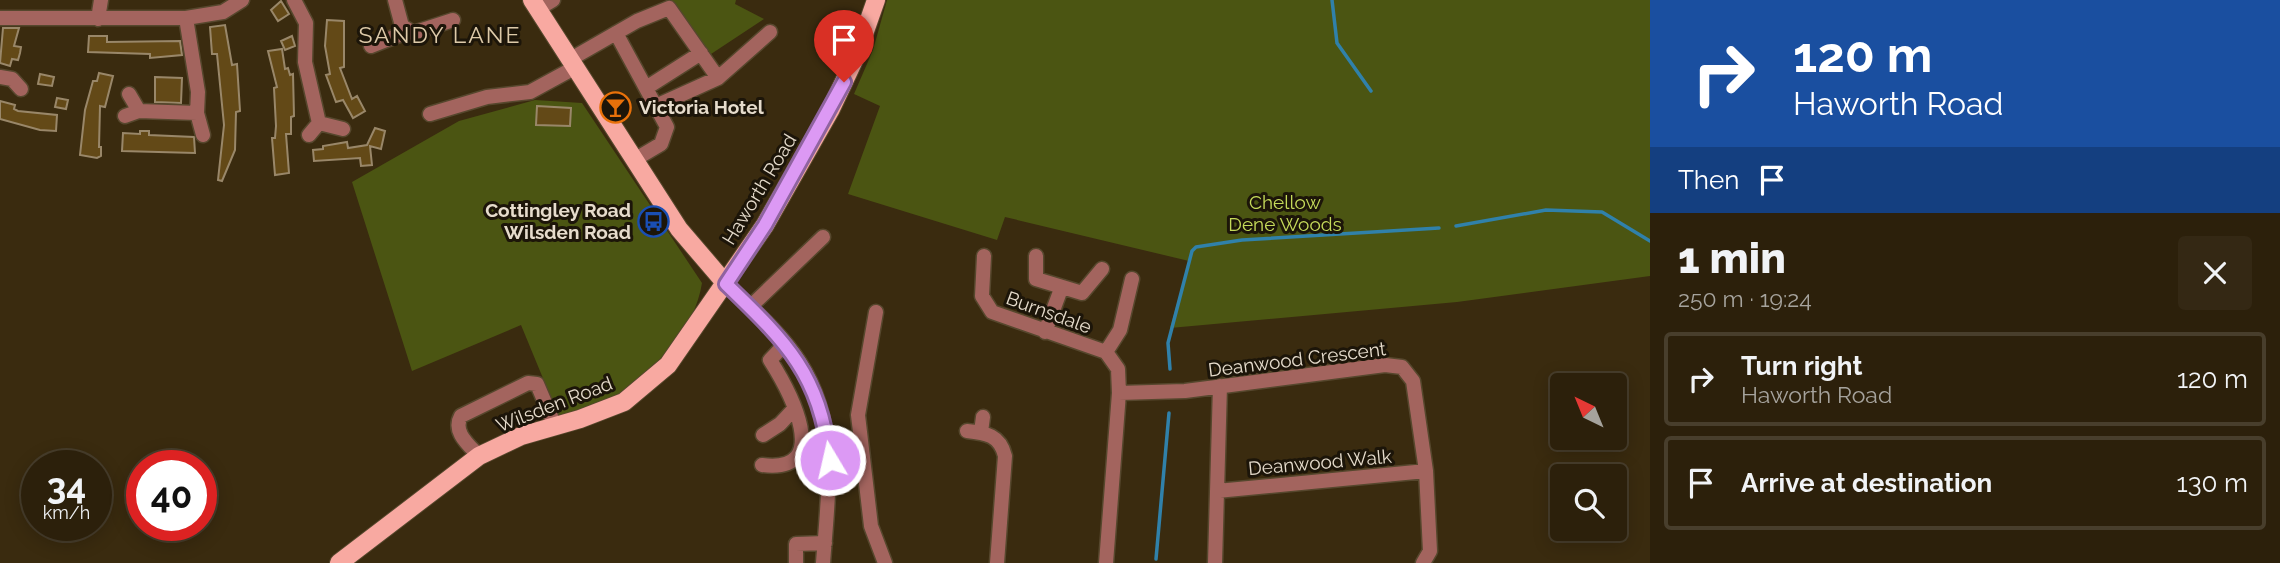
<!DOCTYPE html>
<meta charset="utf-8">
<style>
body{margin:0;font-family:Raleway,sans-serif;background:#342814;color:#f1f3f6;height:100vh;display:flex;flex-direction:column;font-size:26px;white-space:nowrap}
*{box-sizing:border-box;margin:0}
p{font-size:23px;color:#a6a39d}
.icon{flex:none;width:38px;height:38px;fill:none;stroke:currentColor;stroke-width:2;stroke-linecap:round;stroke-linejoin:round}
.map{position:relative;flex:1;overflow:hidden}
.panel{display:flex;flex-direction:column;background:#2c200b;width:630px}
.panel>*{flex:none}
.hud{background:#1a4fa0;color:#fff;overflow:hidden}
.needle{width:46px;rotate:317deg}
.tools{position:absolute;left:1550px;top:373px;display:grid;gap:14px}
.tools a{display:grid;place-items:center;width:77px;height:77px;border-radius:7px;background:#2c200b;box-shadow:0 4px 18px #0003,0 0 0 2px #483e2c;font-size:35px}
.speed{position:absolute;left:21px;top:450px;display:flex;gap:14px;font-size:35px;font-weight:700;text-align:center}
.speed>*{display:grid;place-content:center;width:91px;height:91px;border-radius:50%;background:#2c200b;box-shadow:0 4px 18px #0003,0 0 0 2px #483e2c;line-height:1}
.speed small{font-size:18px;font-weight:400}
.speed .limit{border:10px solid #d22;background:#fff;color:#111}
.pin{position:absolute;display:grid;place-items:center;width:60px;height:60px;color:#fff;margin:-72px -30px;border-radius:50% 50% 50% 0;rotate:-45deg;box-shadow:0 0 7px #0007}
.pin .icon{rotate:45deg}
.me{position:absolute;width:77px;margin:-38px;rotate:351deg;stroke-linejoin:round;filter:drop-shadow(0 0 5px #0008)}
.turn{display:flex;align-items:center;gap:24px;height:147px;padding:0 28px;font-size:32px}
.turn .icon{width:91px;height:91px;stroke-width:2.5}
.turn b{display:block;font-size:49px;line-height:60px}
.then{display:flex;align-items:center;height:66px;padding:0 28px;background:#0003;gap:14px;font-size:26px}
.round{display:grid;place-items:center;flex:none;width:74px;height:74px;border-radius:7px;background:#342814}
.headline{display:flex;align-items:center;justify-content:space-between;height:119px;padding:0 28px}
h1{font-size:42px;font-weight:800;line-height:52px}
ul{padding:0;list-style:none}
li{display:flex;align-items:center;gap:21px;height:94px;margin:0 14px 10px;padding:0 14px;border:4px solid #483e2c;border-radius:7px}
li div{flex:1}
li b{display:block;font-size:26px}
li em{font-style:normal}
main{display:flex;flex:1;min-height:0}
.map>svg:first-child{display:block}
</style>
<main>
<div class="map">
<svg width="1650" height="563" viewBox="0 0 1650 563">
<rect width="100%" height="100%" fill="#3a2b0f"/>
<path fill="#4b5512" d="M 667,0 L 736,0 L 735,4 L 764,19 L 708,56 Z
M 887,0 L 1650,0 L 1650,276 L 1457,302 L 1170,328 L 1189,261 L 1005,217 L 997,240 L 848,194 L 880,106 L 854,94 L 873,50 Z
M 535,100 L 582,103 L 702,283 C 695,329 655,373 615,397 C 600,407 576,411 559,417 L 521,325 L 412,371 L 352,182 L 459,121 Z"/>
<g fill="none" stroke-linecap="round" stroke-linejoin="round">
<path stroke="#3081aa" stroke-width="3.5" d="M 1332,0 L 1337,43 L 1371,91
M 1456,226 L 1546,210 L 1602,212 L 1650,241
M 1170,369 L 1168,343 L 1192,251 L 1196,247 L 1242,240 L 1439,228
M 1156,559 L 1169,413"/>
</g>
<path fill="#634917" stroke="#998769" stroke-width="2" d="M 281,1 L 289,14 L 278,21 L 271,10 Z
M 327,20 L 344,21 L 344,67 L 340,68 L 352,99 L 357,96 L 365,111 L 353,118 L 343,100 L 336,102 L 326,75 L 330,74 L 325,46 Z
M 225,25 L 232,65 L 237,64 L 240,111 L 236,112 L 235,150 L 222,181 L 218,180 L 224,125 L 217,54 L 212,54 L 210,27 Z
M 3,28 L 19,28 L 14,46 L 21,47 L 20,53 L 18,60 L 12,59 L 10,66 L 0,63 Z
M 89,36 L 107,36 L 107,42 L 180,41 L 182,55 L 150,58 L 150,54 L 88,52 Z
M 292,36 L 295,46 L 285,50 L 281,41 Z
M 282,49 L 285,69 L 288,68 L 290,75 L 293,74 L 294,116 L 291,117 L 291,134 L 286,134 L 289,173 L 275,175 L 272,138 L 275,138 L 276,126 L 274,88 L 277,87 L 268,51 Z
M 99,73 L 113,76 L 105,107 L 100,106 L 99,147 L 101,147 L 101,156 L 97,158 L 80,155 L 85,110 L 93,81 L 97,81 Z
M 40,74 L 54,77 L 52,86 L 38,84 Z
M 155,77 L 182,78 L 181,103 L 155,102 Z
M 57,98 L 68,100 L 66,109 L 55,107 Z
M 0,101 L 15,105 L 14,109 L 18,111 L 57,115 L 56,131 L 40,130 L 0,119 Z
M 537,106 L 571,108 L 570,126 L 536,125 Z
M 375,128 L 385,131 L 381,149 L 370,146 L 372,165 L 361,166 L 360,158 L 314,161 L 313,150 L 323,149 L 323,146 L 347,142 L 348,148 L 367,145 Z
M 140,131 L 149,131 L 149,135 L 194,137 L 195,153 L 122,151 L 123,133 L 140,134 Z"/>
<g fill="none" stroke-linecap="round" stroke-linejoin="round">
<defs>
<path id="minor" d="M 294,0 L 306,23 L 305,62 L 319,123 L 343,129
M 538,9 L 553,0
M 0,18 L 186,18 L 223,12 L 242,0
M 98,19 L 101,0
M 402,26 L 413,33 L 453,20
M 616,33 L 667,127 L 661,144 L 634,160
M 371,46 L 399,35 L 402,26 L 395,0
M 569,60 L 637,21 L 669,8 L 718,78
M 0,77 L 12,79 L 21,89
M 646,88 L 701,53
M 129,94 L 139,111
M 656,106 L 718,78 L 770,32
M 197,113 L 203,135
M 430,114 L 487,97 L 530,92 L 574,68
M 125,116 L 139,111 L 197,113 L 198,92 L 186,18
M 309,135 L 319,123
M 984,256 L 982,296 L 992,312 L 1106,352 L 1118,369 L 1119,393 L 1106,563
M 1036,256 L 1036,279 L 1082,293 L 1102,269
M 726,284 C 752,309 781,333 800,363 C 839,424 828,495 823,563
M 750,307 L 823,237
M 876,312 L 858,415 L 871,526 L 885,563
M 1045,332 L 1061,289
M 1106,352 L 1120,330 L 1132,279
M 1119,393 L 1185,391 L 1385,365 L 1402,367 L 1413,381 L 1426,471 L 1430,551 L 1423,563
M 967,431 C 986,433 1000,435 1005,456 L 997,563
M 981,432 L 983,417
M 763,435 L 780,424 L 794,409
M 479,456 C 469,445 452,432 461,416 L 528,383 L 537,384 L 555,426
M 762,465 C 835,474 789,390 770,360 L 785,344
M 1217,491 L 1426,471
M 796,563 L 796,544 L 825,543
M 1215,563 L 1220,386"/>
<path id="major" d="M 532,0 L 679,229 L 726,284
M 339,563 L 479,456 L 521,436 L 580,419 L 624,402 L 668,365 L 765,225 L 831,109 L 857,54 L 876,0"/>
</defs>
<use href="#minor" stroke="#56472d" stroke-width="17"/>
<use href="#major" stroke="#56472d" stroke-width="20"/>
<use href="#minor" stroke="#a3645e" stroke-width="14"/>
<use href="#major" stroke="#f8a9a1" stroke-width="18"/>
</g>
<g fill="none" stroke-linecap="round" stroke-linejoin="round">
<defs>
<path id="route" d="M 830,460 C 819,373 787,343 726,284 L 765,225 L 844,82"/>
</defs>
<use href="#route" stroke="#8f639f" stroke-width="18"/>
<use href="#route" stroke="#dc99f4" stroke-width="12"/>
</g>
<defs>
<symbol id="bar-ring" viewBox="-11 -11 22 22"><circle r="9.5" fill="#1c1509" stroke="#e8710a" stroke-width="1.5"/><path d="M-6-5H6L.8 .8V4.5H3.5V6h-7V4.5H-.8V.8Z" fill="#e8710a"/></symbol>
<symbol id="bus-ring" viewBox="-11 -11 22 22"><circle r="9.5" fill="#1c1509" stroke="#1a4fb4" stroke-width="1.5"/><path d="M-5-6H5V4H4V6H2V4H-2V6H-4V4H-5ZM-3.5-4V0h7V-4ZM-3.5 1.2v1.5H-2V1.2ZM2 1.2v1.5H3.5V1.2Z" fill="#1a4fb4"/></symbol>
</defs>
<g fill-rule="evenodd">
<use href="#bar-ring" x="598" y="90" width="35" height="35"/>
<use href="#bus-ring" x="636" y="204" width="35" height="35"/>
</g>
<g text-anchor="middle" stroke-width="6" stroke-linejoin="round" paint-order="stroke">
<g font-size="19" font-weight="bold" fill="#e6dccc" stroke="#1c1509" text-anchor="start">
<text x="639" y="114">Victoria Hotel</text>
<text x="631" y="217" text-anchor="end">Cottingley Road<tspan x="631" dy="22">Wilsden Road</tspan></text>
</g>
<g font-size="19" fill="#e6dccc" stroke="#1c1509">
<text transform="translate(759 189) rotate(-59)" y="7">Haworth Road</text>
<text transform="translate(1049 312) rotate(20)" y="7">Burnsdale</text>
<text transform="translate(1297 359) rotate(-7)" y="7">Deanwood Crescent</text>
<text transform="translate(554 404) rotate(-21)" y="7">Wilsden Road</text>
<text transform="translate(1320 462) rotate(-5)" y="7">Deanwood Walk</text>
</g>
<g font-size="19" fill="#c5da5a" stroke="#1c1509">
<text x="1285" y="209">Chellow<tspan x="1285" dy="22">Dene Woods</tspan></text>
</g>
<g font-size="23" letter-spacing="2" fill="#ddcaa9" stroke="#1c1509">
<text x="440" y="43">SANDY LANE</text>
</g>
</g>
</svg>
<div class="tools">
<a><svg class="needle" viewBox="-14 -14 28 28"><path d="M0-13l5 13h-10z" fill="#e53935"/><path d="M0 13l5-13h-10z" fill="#a6a39d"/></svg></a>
<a><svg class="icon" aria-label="search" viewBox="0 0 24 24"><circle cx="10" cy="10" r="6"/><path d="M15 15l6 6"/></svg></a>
</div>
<div class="speed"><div>34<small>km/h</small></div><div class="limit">40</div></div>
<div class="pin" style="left:844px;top:82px;background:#d93025"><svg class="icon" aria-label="arrive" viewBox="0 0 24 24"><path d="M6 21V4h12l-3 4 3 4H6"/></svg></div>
<svg class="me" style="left:830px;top:460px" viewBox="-20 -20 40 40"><circle r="17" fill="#dc99f4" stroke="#fff" stroke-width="3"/><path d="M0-11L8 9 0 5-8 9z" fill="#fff"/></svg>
</div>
<section class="panel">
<div class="hud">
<div class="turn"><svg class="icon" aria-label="right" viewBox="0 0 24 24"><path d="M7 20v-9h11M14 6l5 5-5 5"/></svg><div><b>120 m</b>Haworth Road</div></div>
<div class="then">Then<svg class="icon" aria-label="arrive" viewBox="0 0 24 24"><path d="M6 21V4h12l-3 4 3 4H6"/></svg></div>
</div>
<div class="headline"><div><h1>1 min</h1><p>250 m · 19:24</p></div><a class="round"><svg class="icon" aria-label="close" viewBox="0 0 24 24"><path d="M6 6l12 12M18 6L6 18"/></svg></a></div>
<ul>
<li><svg class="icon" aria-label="right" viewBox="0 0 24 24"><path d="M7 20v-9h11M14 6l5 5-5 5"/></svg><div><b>Turn right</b><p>Haworth Road</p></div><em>120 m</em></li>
<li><svg class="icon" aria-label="arrive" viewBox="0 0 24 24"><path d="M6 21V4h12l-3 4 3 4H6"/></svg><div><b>Arrive at destination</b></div><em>130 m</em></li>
</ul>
</section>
</main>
